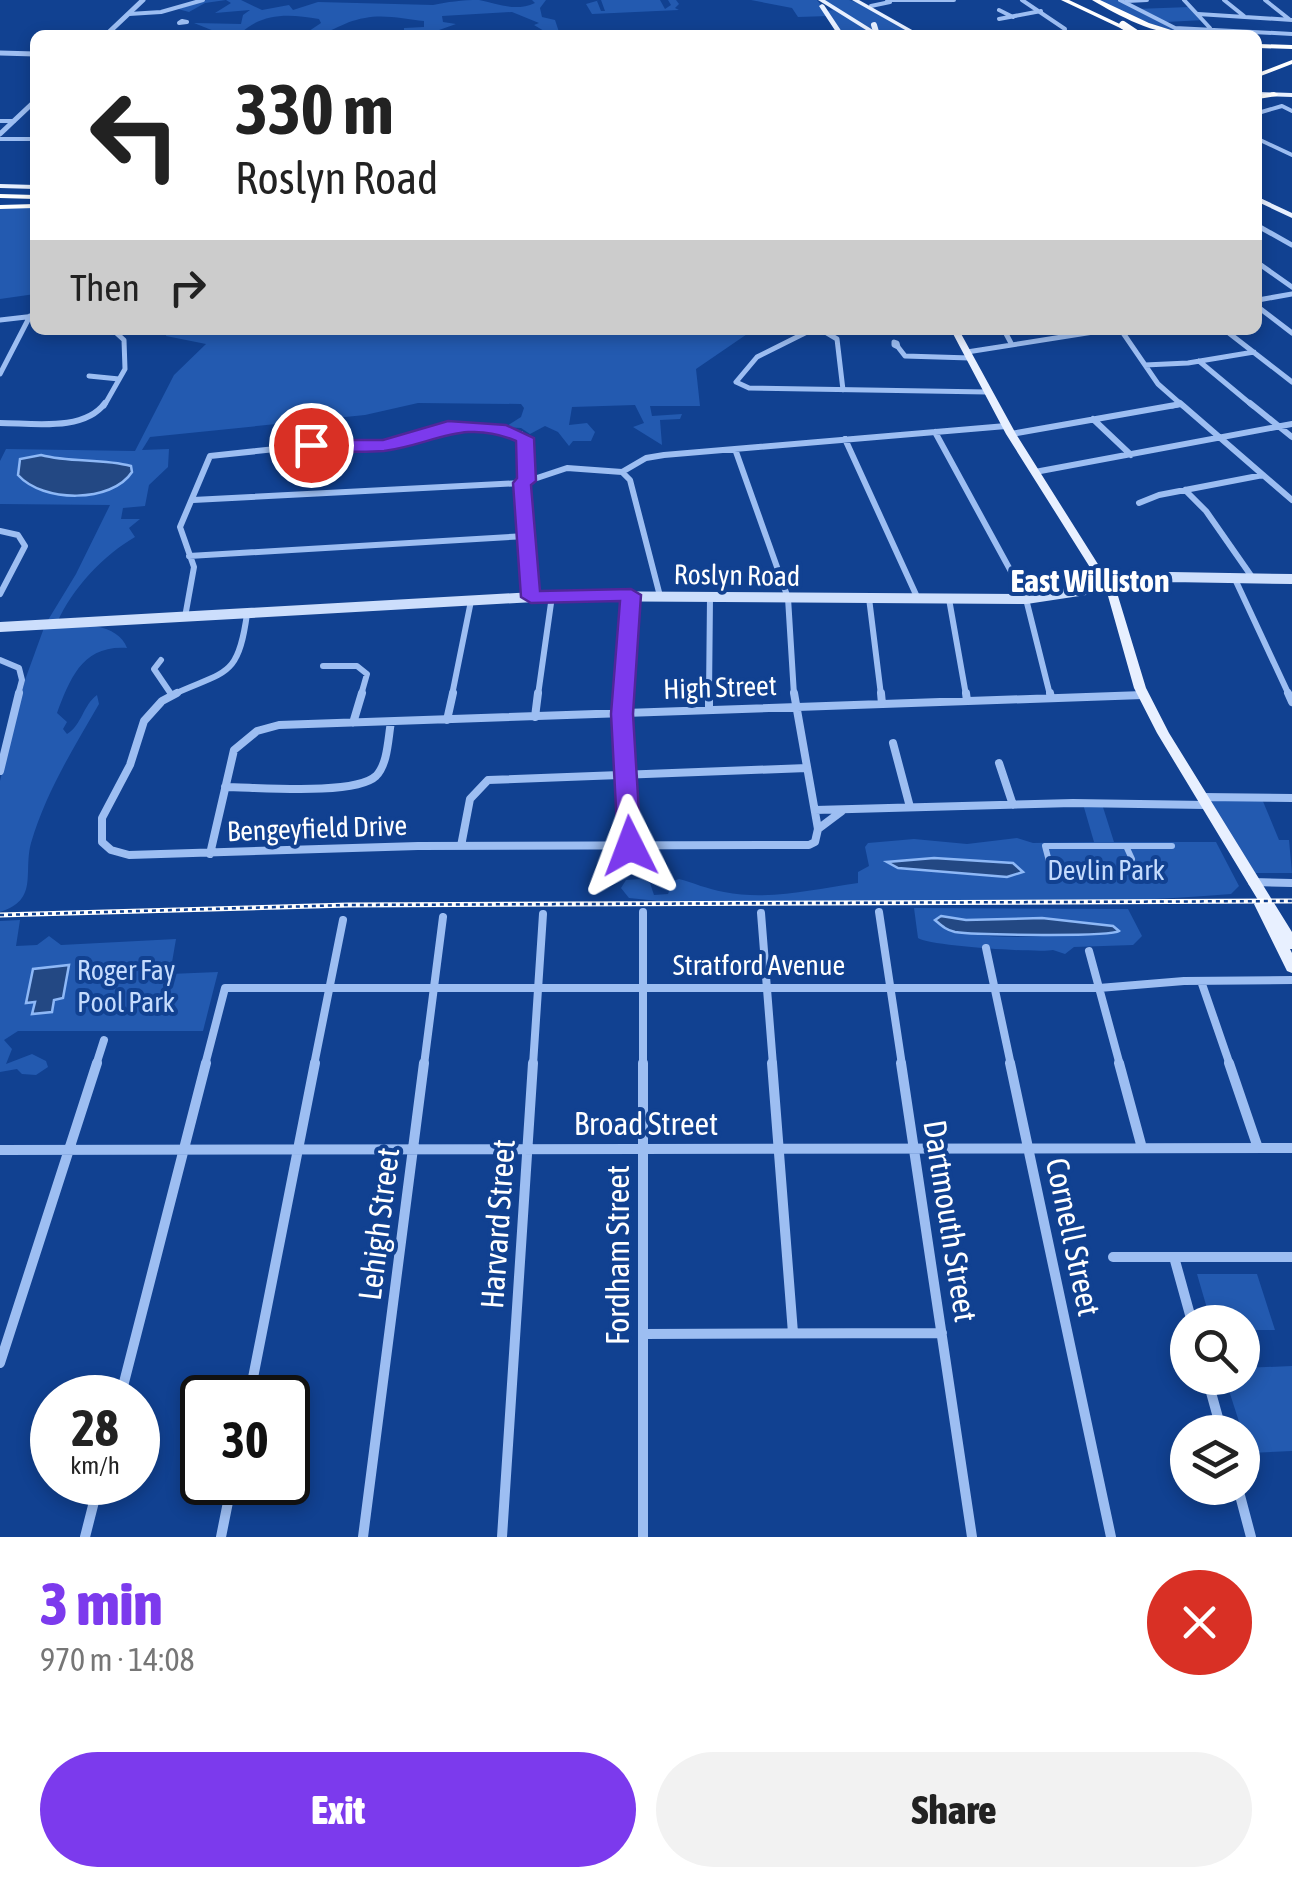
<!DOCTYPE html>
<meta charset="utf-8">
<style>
body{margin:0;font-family:"Asap Condensed",sans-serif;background:#f2f2f2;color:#222;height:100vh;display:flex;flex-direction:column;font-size:38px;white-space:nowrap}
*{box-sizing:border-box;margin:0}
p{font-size:32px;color:#767676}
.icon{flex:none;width:55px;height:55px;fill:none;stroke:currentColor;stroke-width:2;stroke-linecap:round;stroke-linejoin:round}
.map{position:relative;height:1537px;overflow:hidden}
.side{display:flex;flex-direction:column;background:#fff;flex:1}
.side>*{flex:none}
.top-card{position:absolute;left:30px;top:30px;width:1232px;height:305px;border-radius:15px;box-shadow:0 5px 15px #0003;background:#fff;color:#222;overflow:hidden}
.buttons{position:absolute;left:1170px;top:1305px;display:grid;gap:20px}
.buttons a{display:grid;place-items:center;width:90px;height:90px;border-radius:50%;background:#fff;box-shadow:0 5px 15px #0003;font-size:50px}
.speed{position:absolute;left:30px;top:1375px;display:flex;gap:20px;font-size:50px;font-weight:700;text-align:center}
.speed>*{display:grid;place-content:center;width:130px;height:130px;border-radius:50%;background:#fff;box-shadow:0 5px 15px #0003;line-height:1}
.speed small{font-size:25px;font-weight:400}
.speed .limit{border:5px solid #111;border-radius:15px;background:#fff;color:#111}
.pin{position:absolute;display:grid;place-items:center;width:85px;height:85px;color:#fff;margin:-42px;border:5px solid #fff;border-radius:50%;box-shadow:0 2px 10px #0007}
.me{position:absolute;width:110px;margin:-55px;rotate:357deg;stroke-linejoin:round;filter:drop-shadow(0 0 8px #0008)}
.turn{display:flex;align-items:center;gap:35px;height:210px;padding:0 40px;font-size:45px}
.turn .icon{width:130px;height:130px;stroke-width:2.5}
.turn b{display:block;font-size:70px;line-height:85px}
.then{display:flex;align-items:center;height:95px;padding:0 40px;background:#0003;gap:20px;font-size:38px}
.round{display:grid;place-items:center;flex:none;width:105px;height:105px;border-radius:52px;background:#f2f2f2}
.head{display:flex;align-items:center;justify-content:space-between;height:170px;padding:0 40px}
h1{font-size:60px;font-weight:800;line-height:75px;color:#7c3aed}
.primary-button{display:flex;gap:20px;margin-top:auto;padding:20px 40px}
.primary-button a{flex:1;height:115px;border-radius:60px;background:#7c3aed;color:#fff;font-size:40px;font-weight:800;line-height:115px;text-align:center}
.primary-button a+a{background:#f2f2f2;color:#222}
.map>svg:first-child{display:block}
</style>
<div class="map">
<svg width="1292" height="1537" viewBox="0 0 1292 1537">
<rect width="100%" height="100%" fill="#114191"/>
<path fill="#235ab0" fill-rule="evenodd" d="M 206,0 L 241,0 L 262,10 L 289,5 L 293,10 L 318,2 L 433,5 C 447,2 462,0 479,0 C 498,4 515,12 535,3 L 532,0 L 546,0 L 540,8 L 542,17 L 555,20 L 560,35 L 544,35 L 544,31 L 534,25 L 539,23 L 512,12 L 442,16 L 443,22 L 456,24 L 425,35 L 424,31 L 404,31 L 404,28 L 424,27 L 424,21 C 405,19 384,14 365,18 C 339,22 334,35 303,35 L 321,23 L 319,19 C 289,14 262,12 239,35 L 224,35 L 194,23 L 241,24 L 243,15 L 250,10 L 215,13 L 231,3 L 226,0 L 205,3 L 189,12 L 178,9 Z
M 600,0 L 597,1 L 601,11 L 605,11 L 601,0 L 660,0 L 665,9 L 671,5 L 668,0 L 676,0 L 679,4 L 675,8 L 679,10 L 592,14 L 586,4 Z
M 751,0 L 817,0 L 826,11 L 833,10 L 821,0 L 849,0 L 862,4 L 918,35 L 841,35 L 829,16 L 798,17 L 792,8 Z
M 1097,0 L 1117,0 L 1136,9 L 1190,7 L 1205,20 L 1165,22 L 1188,33 L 1211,35 C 1169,35 1134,17 1097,0 Z
M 0,208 L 35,208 L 35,294 L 0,299 Z
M 167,330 L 753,330 L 696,369 L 700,406 L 650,406 L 652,416 L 682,414 L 680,419 L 660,420 L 662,445 L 633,427 L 644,423 L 635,405 L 572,407 L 569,425 L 587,423 L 595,432 L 591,441 L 573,441 L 569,446 L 558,432 L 545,426 L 530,434 L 521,428 L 505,427 L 521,417 L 524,408 L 521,404 L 418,403 L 365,415 L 150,437 L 142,450 L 169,449 L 168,467 L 149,485 L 145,506 L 123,508 L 121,519 L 140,519 L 129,528 L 135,537 C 105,554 72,588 57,623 C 80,624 118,623 127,648 C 82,645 70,679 57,713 L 67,722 L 63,729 L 67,734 C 82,725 83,705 97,695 L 99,704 C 73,749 46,792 31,843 C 23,873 39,900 0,912 L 0,781 L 25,680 L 45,625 L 76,574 L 110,505 L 0,504 L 0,461 L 6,449 L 135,451 L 174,375 L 206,344 L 166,336 Z
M 1208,798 L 1262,799 L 1279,840 L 1289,840 L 1292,873 L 1255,873 Z
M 1083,804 L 1102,804 L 1114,842 L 1216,842 L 1239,886 L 1231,894 C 1041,910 848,900 658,901 L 629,898 L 621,888 L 626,880 L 640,879 L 650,883 L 654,895 L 668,894 L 673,881 L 679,879 C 694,883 707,889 724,892 C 769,901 814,889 858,883 L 858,872 L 869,866 L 865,847 L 868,843 L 914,839 L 967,844 L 1017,838 L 1033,843 L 1094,842 Z
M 914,908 L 1128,909 L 1142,936 L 1133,945 L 1074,947 L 1065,954 L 1053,950 C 1041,953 928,946 918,938 ZM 946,917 L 966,920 L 1042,918 L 1113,926 L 1092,935 L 1079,931 C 1048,939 963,941 937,923 Z
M 20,920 L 16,946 L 37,945 L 49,936 L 61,945 L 176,939 L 170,974 L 218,972 L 203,1031 L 18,1031 L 4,1040 L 12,1049 L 6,1064 L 32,1054 L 46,1061 L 48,1067 L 36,1075 L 22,1074 L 17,1069 L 0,1072 L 0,921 Z
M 1197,1274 L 1257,1274 L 1275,1330 L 1243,1330 L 1242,1322 L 1211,1322 Z
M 1292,1366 L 1292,1451 L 1249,1453 L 1225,1378 L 1242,1378 L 1243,1368 Z"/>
<path fill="#234883" stroke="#8eb8f6" stroke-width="2.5" d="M 41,455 C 71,463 101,458 131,466 L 132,472 C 112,503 43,503 18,475 L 20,459 Z
M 934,858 L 1013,863 L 1023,872 L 1007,877 L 898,868 L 887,862 Z
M 941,916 L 966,920 L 1042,918 L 1113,926 L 1119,931 C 1111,937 976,935 955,932 C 946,930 942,926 935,920 Z
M 69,965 L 63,998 L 54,1000 L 52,1012 L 32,1014 L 35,1002 L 26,1003 L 33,969 Z"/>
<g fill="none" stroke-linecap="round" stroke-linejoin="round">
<path stroke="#9dbef2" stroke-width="6" d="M 1126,846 L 1172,846
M 1050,865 L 1045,846 L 1126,846 L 1132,859"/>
<path stroke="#9dbef2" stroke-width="4" d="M 887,0 L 954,0
M 1022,0 L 1065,29 L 1064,35
M 1120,0 L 1175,28 L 1292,34
M 1184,0 L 1210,28
M 1224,0 L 1244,16
M 1265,0 L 1289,19
M 1127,1 L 1147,0
M 871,6 L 890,2
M 999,10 L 1013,17
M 129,14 L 161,12 L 203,0
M 1198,14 L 1292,20
M 999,19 L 1041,11
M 182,21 L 187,22 L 179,23 Z
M 983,35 L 1063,34
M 1258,113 L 1282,106 L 1292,111
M 0,121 L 14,121
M 0,139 L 35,139
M 1258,139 L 1292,155"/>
<path stroke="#9dbef2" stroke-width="5" d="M 1258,226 L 1292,245
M 1258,263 L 1292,287
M 1258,300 L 1292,294
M 1258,307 L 1292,333
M 0,320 L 35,316
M 811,330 L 757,357 L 736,382 L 749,388 L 987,392
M 822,330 L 837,339 L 843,390
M 1004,330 L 1012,345
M 1121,330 L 1158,384 L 1183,406
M 1225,330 L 1292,382
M 894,342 L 897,343 L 898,347 L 894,345 Z
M 898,347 L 905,356 L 970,358
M 967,352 L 1106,330
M 1199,361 L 1253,406
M 1145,365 L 1188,363 L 1254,352
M 0,374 L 30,316
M 89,376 L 119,379
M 104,406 L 125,369 L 124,340 L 113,330
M 1172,406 L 1181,404"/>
<path stroke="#9dbef2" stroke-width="6" d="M 1180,403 L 1292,500
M 1250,403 L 1292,437
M 1093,419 L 1131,455
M 0,423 C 32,423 84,432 105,403
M 935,432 L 1026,599 L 1050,695
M 1011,434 L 1181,404
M 845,439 L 918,599
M 735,449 L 788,598 L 794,695
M 622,472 L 646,458 L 664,455 L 1006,426
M 622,472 L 630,480 L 660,596
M 1035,472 L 1292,424
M 522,483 L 531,597
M 1185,490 L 1206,511 L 1252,577
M 193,500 L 522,483 L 567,468 L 622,472
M 1139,503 L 1159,495 L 1263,475
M 0,531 L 18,535 L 25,546 L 0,594
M 189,556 L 526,536
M 1234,577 L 1289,695
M 869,598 L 881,695
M 949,599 L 966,695
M 185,617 L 194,567 L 180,527 L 210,456 L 333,443 L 384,445 L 448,426 L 521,434 L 526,444 L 527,481
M 0,660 L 19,668 L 22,680 L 18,695
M 161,660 L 154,669 L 171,694
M 323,666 L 357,666 L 367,674 L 361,695
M 172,695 C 226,670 238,679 247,614
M 452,695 L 471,601
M 538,695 L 552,596
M 623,695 L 631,596
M 709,695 L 710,598
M 1137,695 L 1143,695"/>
<path stroke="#9dbef2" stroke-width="8" d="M 177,693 L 162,701 L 144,721 L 130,765 L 102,818 L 102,842 L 111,850 L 129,855 L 418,846 L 809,845 L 815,842 L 818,829 L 794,693
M 624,693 L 630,846
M 881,693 L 882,704
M 966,693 L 967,701
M 1050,693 L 1051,698
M 1288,693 L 1292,702
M 709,710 L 709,693
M 535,717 L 538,693
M 447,720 L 453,693
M 353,723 L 362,693
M 893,743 L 910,807
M 999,763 L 1013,805
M 0,771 L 19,693
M 225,787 C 255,787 355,796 376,776 C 388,764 388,738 391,722
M 1202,797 L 1292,798
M 815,810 L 1073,803 L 1206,805
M 818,829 L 842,811
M 461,846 L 470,799 L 488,780 L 807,768
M 210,854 L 234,750 L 257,731 L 279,725 L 1143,695
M 1252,882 L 1292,883
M 643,912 L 643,1065
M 879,912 L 902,1065
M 761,913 L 773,1065
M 986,948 L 1011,1065
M 1089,951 L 1120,1065
M 1201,981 L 1230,1065
M 96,1065 L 104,1040
M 205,1065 L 225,988 L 1099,988 L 1184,981 L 1292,980
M 314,1065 L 343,920
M 424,1065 L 443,917
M 533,1065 L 543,914"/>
<path stroke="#9dbef2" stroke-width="10" d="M 643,1063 L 643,1537
M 772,1063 L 793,1333
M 901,1063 L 972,1537
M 1010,1063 L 1111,1537
M 1119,1063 L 1142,1148
M 1229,1063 L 1258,1148
M 0,1150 L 1292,1148
M 1113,1257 L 1292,1257
M 1174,1257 L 1192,1322
M 643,1334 L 942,1333
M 0,1363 L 97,1063
M 1207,1378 L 1222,1432
M 120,1398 L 206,1063
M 249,1398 L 315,1063
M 1238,1488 L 1251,1537
M 85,1537 L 99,1482
M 221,1537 L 232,1482
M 363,1537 L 424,1063
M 502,1537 L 533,1063"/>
<path stroke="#9dbef2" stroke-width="5" d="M 106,35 L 143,0
M 0,53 L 35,54
M 0,134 L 35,101"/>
<path stroke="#ccdefc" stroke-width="10" d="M 0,627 L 552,596 L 1026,599 L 1171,577 L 1292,579"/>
<path fill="#e8f0ff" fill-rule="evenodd" d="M 818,0 L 825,0 L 881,35 L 874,35 Z
M 852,0 L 859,0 L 921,35 L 914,35 Z
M 822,4 L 824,5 L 844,35 L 838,35 L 819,6 Z
M 1258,92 L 1292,93 L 1292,97 L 1258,96 Z
M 0,184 L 35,185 L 35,189 L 0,188 Z
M 1258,197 L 1292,213 L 1292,218 L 1258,202 Z
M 951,330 L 959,330 L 1016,434 L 1118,596 L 1146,688 L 1169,733 L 1292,932 L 1292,949 L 1290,949 L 1292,953 L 1292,973 L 1287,971 L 1254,904 L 1258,900 L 1157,733 L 1134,688 L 1108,596 L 1006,434 Z"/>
<path fill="#fff" fill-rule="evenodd" d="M 1061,0 L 1069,0 L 1143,35 L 1135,35 Z
M 1092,0 L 1100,0 L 1149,23 L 1187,35 C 1155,35 1119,16 1092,0 Z
M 1258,44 L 1292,45 L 1292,49 L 1258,48 Z
M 1292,60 L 1292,64 L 1258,77 L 1258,73 Z
M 1274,92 L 1278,94 L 1277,96 L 1258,99 L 1258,95 Z
M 0,194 L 35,195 L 35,199 L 0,198 Z
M 35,204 L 35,208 L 0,209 L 0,205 Z"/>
<defs>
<path id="rail" d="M 0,915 L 348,905 L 1292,901"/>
</defs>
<use href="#rail" stroke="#fff" stroke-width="5"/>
<use href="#rail" stroke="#114191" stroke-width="2.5" stroke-dasharray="4" stroke-linecap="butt"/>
<path stroke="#e8f0ff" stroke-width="6" d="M 874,25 L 877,35"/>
<path stroke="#fff" stroke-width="8" d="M 1123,25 L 1138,35"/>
</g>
<path fill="#7c3aed" stroke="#51269a" stroke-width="2.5" d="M 448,421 L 506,425 L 534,438 L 536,481 L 531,485 L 540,591 L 631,589 L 641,595 L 633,714 L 641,846 L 638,852 L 621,852 L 618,846 L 611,714 L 620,601 L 531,603 L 521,597 L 513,483 L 517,478 L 516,441 C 463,418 433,445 384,451 C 360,453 335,451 311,451 L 302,445 L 311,440 L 383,440 Z"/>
<g text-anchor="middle" stroke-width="8" stroke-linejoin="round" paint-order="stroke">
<g font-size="28" fill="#fff" stroke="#114191">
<text transform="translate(737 575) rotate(1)" y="10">Roslyn Road</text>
<text transform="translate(720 687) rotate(-2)" y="10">High Street</text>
<text transform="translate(317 828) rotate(-2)" y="10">Bengeyfield Drive</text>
<text x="759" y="975">Stratford Avenue</text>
</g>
<g font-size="28" fill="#c4dbfd" stroke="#114191">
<text x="1106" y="880">Devlin Park</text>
<text x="126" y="980">Roger Fay<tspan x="126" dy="32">Pool Park</tspan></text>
</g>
<g font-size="32" font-weight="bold" fill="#fff" stroke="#114191">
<text x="1090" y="592">East Williston</text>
</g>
<g font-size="32" fill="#fff" stroke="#114191">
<text x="646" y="1135">Broad Street</text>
<text transform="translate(950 1221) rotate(81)" y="11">Dartmouth Street</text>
<text transform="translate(379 1224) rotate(-83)" y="11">Lehigh Street</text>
<text transform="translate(498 1224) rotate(-86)" y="11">Harvard Street</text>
<text transform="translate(1073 1237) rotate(78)" y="11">Cornell Street</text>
<text transform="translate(618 1255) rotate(-90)" y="11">Fordham Street</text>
</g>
</g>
</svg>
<div class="buttons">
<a><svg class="icon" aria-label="search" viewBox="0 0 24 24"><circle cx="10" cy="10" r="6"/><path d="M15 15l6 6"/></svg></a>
<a><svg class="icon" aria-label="layers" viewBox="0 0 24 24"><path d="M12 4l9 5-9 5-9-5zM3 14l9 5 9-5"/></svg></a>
</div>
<div class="speed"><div>28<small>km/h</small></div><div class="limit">30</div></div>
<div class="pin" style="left:311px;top:445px;background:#d93025"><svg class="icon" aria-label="arrive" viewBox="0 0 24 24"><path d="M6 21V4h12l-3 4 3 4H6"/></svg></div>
<svg class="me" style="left:630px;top:846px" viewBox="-20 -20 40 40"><path d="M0-17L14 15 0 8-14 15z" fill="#7c3aed" stroke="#fff" stroke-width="4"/></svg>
<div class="top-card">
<div class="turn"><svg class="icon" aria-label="left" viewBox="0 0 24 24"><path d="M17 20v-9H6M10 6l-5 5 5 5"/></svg><div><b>330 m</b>Roslyn Road</div></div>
<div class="then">Then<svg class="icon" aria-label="right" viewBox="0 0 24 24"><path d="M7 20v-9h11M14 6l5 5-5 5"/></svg></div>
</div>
</div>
<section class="side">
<div class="head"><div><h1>3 min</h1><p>970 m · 14:08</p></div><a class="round" style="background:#d93025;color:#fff"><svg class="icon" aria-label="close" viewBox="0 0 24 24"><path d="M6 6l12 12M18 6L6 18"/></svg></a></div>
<div class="primary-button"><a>Exit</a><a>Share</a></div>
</section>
